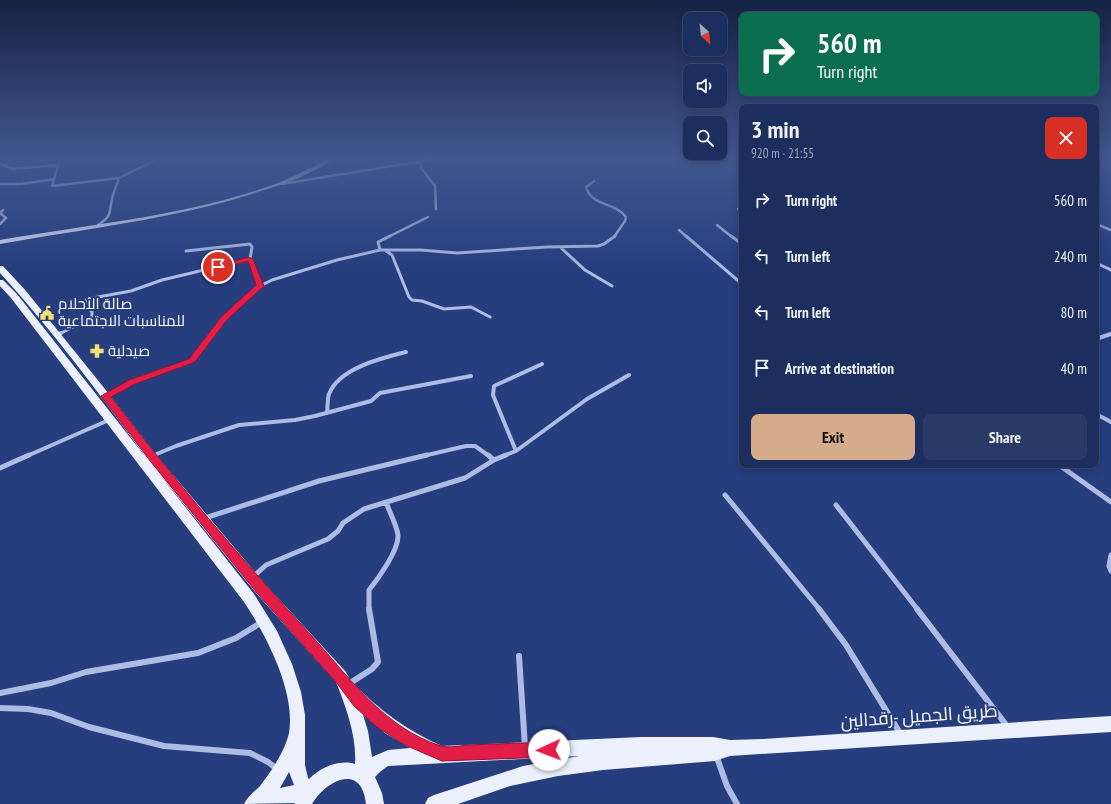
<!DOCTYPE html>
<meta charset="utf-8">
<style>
body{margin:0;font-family:"PT Sans Narrow",Cairo,sans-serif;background:#293a67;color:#f1f3f6;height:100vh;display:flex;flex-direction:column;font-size:15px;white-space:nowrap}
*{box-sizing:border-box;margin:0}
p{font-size:13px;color:#a0a8bc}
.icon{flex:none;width:22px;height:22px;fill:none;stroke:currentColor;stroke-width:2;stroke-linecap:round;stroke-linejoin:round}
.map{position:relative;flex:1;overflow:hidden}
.side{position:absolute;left:739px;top:104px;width:360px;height:364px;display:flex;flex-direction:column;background:#1c2e5e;border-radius:8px;box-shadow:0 2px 10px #0003,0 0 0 1px #3a4a73}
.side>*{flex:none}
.banner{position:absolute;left:739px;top:12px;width:360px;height:84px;border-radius:8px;box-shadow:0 2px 10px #0003,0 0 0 1px #3a4a73;background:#0b6e4f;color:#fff;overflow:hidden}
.needle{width:26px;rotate:153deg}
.buttons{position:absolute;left:683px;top:12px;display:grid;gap:8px}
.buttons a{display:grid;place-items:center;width:44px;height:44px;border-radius:8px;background:#1c2e5e;box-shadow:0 2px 10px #0003,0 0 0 1px #3a4a73;font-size:20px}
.pin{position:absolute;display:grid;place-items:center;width:34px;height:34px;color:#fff;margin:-17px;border:2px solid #fff;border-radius:50%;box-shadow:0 1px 4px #0007}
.me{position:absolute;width:44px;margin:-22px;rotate:268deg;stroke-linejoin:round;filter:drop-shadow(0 0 3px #0008)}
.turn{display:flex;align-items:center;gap:14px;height:84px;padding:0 12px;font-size:18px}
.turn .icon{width:52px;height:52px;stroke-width:2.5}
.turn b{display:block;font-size:28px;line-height:34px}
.round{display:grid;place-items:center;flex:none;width:42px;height:42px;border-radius:8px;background:#293a67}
.summary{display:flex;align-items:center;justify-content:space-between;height:68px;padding:0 12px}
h1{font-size:24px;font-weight:700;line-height:30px}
.button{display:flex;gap:8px;margin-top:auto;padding:8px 12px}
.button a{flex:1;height:46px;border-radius:8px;background:#d6ab8b;color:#111;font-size:16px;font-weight:700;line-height:46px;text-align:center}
.button a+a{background:#293a67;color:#f1f3f6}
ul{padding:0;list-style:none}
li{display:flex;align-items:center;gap:12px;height:56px;padding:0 12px}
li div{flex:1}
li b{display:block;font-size:15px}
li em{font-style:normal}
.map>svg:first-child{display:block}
</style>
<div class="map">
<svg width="1111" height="804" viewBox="0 0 1111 804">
<rect width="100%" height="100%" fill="#263d7e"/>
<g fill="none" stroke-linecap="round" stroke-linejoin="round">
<path stroke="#acbce5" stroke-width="2.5" d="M 60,159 L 52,186 L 119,178
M 315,159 L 319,165
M 419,162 L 421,168 L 435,186 L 436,209
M 0,164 L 12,169 L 58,165
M 594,181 L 586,187 C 591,206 615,202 626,217 L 625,221 L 614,237
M 0,184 L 21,184 L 54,179
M 282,184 L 435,159
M 738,209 L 742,212
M 0,224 L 6,218 L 0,213 L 3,210
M 1096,224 L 1111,230
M 98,225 C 112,216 109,213 112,199 C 113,192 117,185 119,178 L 158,159
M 717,225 L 732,237
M 679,230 L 687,237
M 388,237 L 428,217"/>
<path stroke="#acbce5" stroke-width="3" d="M 686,236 L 742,284
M 731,236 L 742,244
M 560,247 L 585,270 L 612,286
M 380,250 L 378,242 L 390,236
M 186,251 L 250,244 L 252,247 L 250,259 L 260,286
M 386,251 L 392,255 L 409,297 L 412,300 L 422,301 L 444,309 L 471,307 L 490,317
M 1096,263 L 1111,270
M 59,334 L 88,320 L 92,316 L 92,312 L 85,303 L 87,299 L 131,291 L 162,280 L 250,259
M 212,334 L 224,318 L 256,288 L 272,280 L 337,260 L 380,250 L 421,250 L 457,253 L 547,247 L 598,246 L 604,244 L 615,236"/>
<path stroke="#acbce5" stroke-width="4" d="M 57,335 L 61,333
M 1096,339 L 1111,334
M 106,396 L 132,382 L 192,361 L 213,333
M 327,413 C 328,407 327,400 329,394 C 339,368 382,358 406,352
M 1096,414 L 1111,422
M 516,451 L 493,395 L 494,386 L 542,364
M 27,456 L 109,420
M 152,456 L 176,446 L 239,425 L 295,420 L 315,416 L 371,401 L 380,393 L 471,376
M 423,456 L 466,446 L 475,446 L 489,456
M 503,456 L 516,451 L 587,399 L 629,375"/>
<path stroke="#acbce5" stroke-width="5" d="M 488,455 L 494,460
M 152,456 L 154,455
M 1059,465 L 1111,502
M 0,468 L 29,455
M 725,495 L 820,610
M 836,505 L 918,610
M 205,518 L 319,481 L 427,455
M 1111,555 L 1109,566 L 1111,571
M 253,577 L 266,565 L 328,539 L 338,531 L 343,523 L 364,509 L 465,478 L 494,460 L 506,455
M 369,610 L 369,590 C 378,579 399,550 398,535 C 397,526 389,511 386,502"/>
<path stroke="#acbce5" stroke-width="6" d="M 819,609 L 846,645 L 900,733
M 917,609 L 1007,726
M 519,656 L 525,747
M 347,685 L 372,669 L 378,662 L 369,609
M 0,693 L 51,683 L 86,672 L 198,653 L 236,638 L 262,622
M 0,708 L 28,709 L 51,713 L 89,727 L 164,746 L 250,753 L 268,762 L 277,769
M 716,755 L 727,786 L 737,804"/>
<path fill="#d5ddf5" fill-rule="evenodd" d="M 327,159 L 333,159 C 313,174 285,184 261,191 C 177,219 87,228 0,244 L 0,240 C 93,224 189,216 278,183 C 295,176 311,168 327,159 Z"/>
<path fill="#ecf0fd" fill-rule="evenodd" d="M 0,266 L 3,266 L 26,291 L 109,394 L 158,457 L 266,585 L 346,672 L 351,682 L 354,684 C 380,711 408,731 442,746 L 641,737 L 713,737 L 730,740 L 763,739 L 1111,716 L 1111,732 L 730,756 L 715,761 L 603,770 L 558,776 L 510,786 L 458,804 L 425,804 L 428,798 L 434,795 L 523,766 L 579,756 L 388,766 L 381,771 L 375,777 L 382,793 L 384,804 L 366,804 C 362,763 327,779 312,804 L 294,804 L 295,803 L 244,804 C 248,796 254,792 260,786 C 266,778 272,770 277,761 C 282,753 287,742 289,733 C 296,692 266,635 244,602 L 11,298 L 0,286 L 0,280 L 3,280 L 17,294 L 148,460 C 101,396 53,331 0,273 ZM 156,470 L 256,593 L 336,682 C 346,707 357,737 355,764 C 339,759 321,767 309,779 L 308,778 L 305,765 L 305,715 L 301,692 L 292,664 L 277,631 L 254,594 ZM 363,715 L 385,733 L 410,748 L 388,750 L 372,757 L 368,731 ZM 289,772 L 294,785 L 280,788 Z"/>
</g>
<linearGradient id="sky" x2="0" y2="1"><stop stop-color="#152245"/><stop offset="0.58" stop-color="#41578f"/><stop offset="1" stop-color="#41578f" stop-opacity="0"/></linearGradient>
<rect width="1111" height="272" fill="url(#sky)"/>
<path fill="#e11d48" stroke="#92132f" d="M 248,257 L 253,259 L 264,286 L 227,320 L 195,362 L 135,384 L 111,397 C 174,479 241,559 311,635 C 349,677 384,728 441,746 C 448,748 460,746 468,745 C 495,744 522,743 549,742 L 555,745 L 557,750 L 555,755 L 549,757 L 442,761 L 405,745 L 377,727 L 354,706 L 336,682 L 257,593 L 151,462 L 101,396 L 129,380 L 189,359 L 221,317 L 256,285 L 248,261 L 218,269 L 215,267 Z"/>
<defs>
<symbol id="civic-bare" viewBox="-9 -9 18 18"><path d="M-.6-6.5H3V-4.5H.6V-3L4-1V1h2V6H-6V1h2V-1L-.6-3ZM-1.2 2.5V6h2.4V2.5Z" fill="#eee071" stroke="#263d7e" stroke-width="2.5" paint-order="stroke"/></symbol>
<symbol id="pharmacy-bare" viewBox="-9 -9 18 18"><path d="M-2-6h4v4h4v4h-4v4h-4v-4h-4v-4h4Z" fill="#eee071" stroke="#263d7e" stroke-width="2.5" paint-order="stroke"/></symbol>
</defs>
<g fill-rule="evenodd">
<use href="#civic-bare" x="37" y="303" width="20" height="20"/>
<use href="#pharmacy-bare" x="87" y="341" width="20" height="20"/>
</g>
<g text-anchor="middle" stroke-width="4" stroke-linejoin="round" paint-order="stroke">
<g font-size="15" fill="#fff" stroke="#263d7e" text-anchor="start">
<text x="58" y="309">صالة الأحلام<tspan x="58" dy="17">للمناسبات الاجتماعية</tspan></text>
<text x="108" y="356">صيدلية</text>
</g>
<g font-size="18" fill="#fff" stroke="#263d7e">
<text transform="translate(919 716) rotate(-4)" y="6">طريق الجميل -رقدالين</text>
</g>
</g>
</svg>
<div class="buttons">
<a><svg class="needle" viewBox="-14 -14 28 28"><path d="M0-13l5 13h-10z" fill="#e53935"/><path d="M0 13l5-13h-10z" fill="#a0a8bc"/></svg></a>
<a><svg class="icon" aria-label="sound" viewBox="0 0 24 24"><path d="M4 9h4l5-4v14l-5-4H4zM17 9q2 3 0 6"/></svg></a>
<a><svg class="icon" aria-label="search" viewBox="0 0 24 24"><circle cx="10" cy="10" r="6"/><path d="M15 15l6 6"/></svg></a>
</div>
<div class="pin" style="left:218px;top:267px;background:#d93025"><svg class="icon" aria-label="arrive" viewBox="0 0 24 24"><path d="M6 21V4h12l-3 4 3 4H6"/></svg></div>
<svg class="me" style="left:549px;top:750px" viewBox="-20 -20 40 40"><circle r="19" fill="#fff"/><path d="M0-13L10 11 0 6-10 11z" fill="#e11d48"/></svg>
<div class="banner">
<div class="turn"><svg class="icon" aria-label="right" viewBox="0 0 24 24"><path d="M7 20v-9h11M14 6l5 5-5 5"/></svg><div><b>560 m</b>Turn right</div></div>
</div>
<section class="side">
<div class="summary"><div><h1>3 min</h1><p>920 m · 21:55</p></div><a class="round" style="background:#d93025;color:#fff"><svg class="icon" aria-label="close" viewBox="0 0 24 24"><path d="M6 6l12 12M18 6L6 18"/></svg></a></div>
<ul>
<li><svg class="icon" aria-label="right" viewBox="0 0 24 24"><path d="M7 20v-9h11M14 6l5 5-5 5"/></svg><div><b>Turn right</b></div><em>560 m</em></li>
<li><svg class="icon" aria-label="left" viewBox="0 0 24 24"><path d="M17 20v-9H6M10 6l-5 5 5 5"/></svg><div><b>Turn left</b></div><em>240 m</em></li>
<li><svg class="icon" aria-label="left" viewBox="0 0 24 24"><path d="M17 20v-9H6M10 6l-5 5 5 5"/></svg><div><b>Turn left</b></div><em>80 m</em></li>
<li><svg class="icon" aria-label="arrive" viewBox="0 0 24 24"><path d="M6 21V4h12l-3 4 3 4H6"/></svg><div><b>Arrive at destination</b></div><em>40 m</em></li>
</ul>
<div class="button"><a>Exit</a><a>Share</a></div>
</section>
</div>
